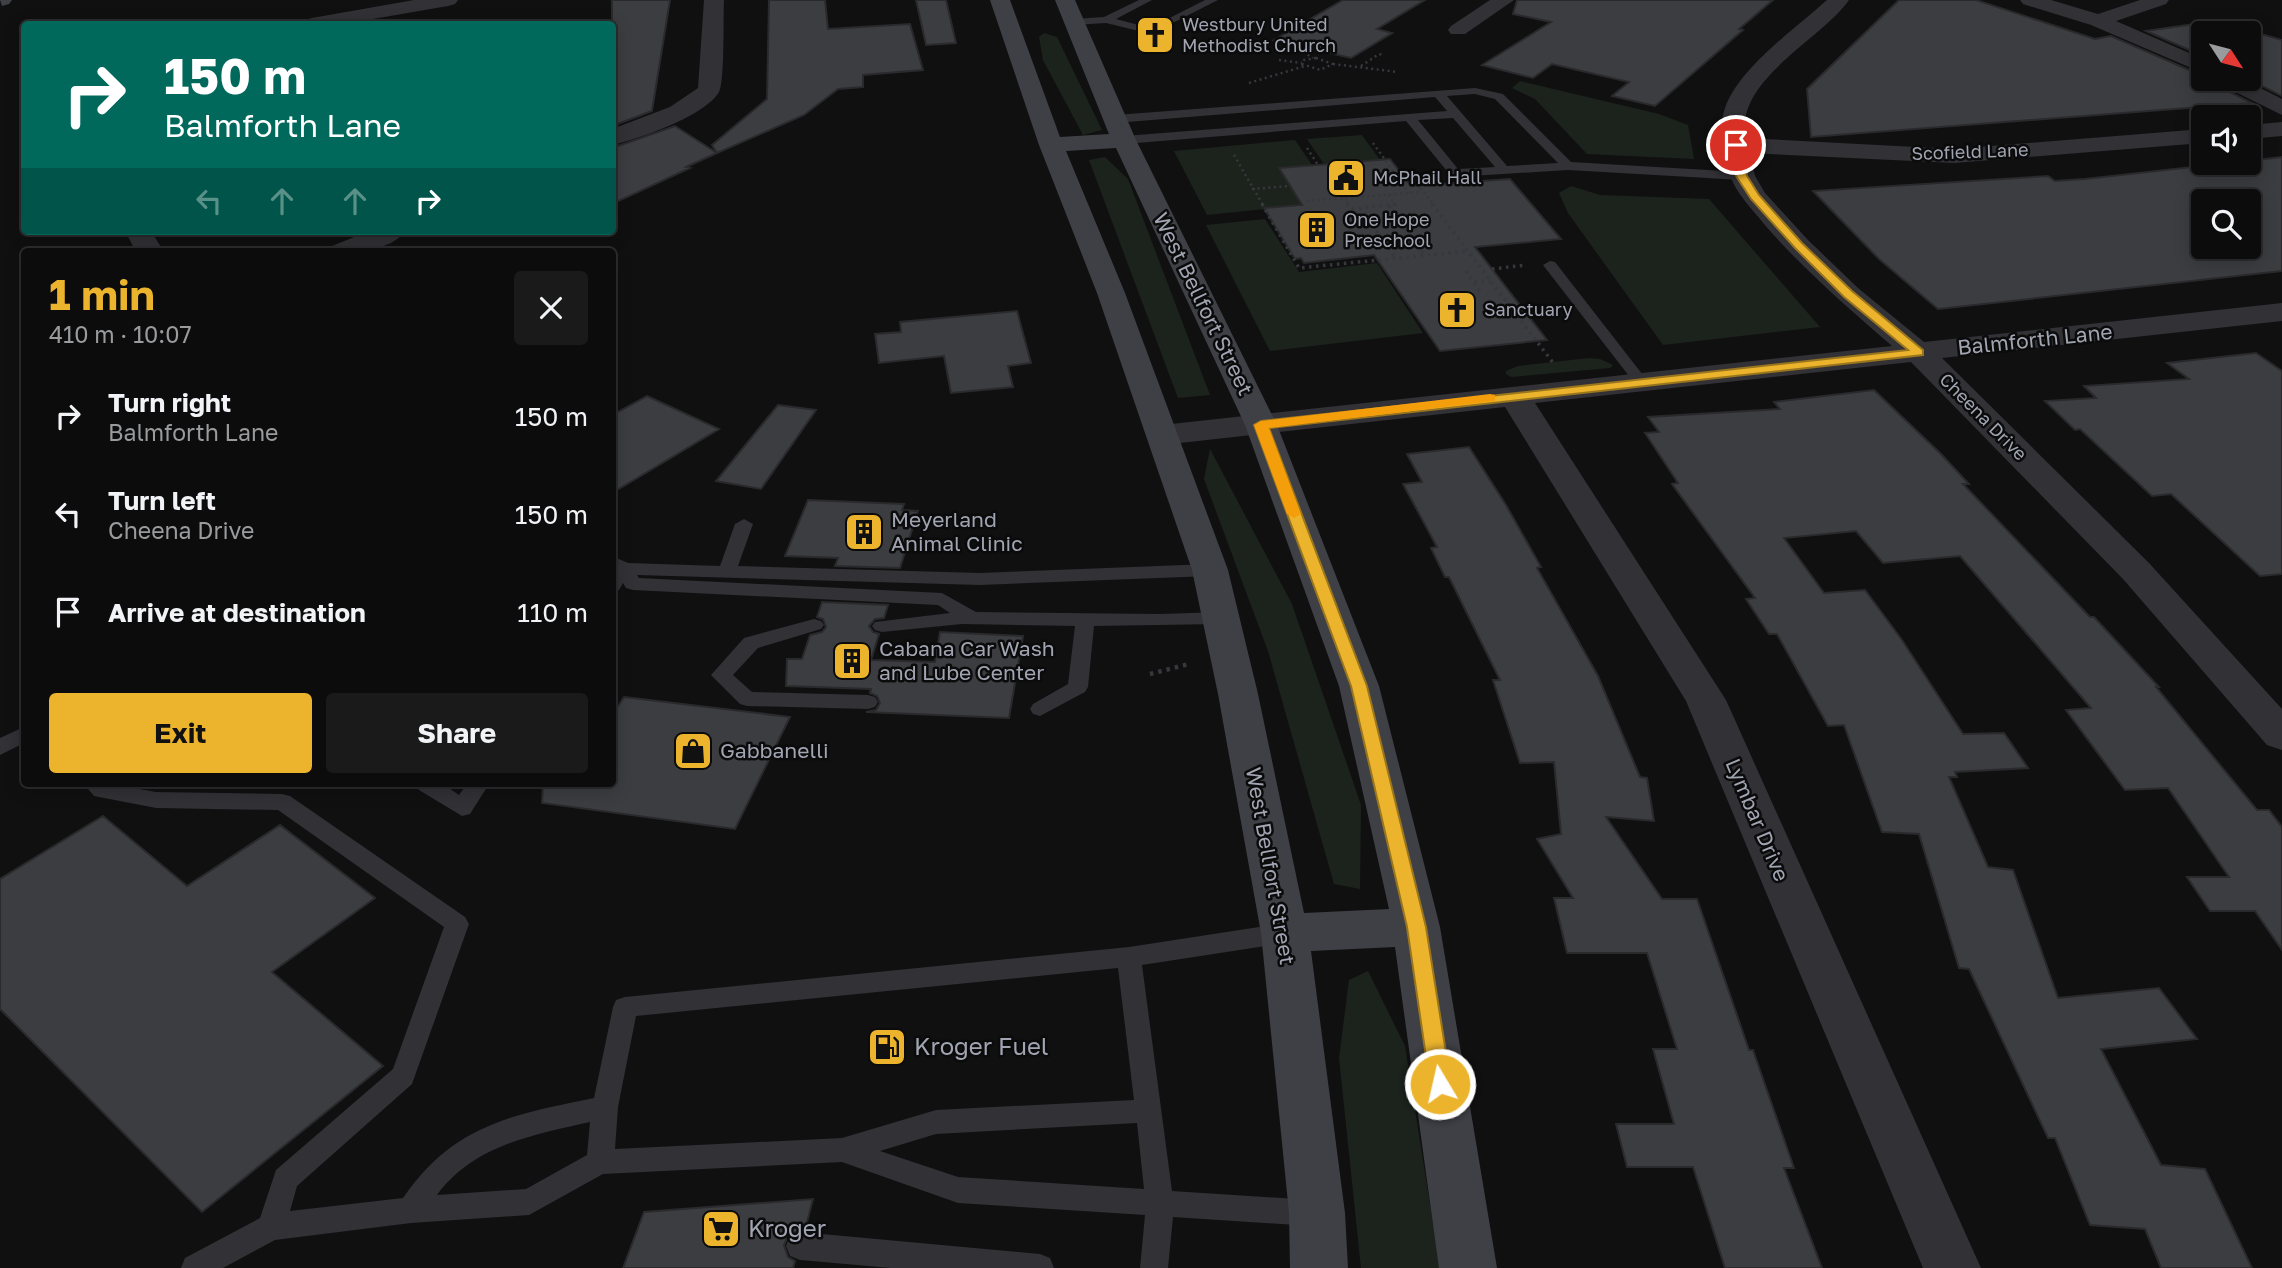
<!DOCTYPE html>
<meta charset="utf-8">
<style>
body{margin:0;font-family:"Golos Text",sans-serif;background:#1a1a1b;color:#f1f3f6;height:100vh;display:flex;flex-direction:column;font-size:26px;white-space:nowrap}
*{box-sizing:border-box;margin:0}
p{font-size:23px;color:#9a9b9d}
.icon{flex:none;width:38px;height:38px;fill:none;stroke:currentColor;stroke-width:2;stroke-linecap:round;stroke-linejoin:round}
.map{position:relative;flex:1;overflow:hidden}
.panel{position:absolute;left:21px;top:248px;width:595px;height:539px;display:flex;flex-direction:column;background:#0c0c0d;border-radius:7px;box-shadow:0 4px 18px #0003,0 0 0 2px #2c2c2e}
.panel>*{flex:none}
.banner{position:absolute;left:21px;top:21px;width:595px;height:214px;border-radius:7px;box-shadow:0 4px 18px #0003,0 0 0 2px #2c2c2e;background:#00695c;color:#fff;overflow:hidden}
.needle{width:46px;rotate:126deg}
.controls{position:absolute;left:2191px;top:21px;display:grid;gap:14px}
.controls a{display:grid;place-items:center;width:70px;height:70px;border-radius:7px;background:#0c0c0d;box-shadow:0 4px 18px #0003,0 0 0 2px #2c2c2e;font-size:35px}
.pin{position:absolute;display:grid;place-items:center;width:60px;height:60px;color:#fff;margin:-30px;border:4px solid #fff;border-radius:50%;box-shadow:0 2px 7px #0007}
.me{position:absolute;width:77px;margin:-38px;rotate:351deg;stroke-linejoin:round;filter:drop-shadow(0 0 5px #0008)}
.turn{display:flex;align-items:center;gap:24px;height:147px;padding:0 28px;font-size:32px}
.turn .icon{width:91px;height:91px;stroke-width:2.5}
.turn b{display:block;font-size:49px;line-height:60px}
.lanes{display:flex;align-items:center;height:66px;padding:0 28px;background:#0003;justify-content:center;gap:35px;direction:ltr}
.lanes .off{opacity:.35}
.round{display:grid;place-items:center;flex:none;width:74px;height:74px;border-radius:7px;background:#1a1a1b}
.overview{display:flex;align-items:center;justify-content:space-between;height:119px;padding:0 28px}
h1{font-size:42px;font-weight:700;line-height:52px;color:#ecb42d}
.button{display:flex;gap:14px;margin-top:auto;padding:14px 28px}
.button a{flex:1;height:80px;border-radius:7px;background:#ecb42d;color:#111;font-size:28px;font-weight:700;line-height:80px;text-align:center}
.button a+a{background:#1a1a1b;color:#f1f3f6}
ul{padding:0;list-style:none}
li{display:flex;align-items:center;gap:21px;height:98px;padding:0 28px}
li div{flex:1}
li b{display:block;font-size:26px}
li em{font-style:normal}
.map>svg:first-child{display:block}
</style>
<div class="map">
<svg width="2282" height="1268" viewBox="0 0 2282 1268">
<rect width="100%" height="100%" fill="#101011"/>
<path fill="#1c231d" d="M 1044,33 L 1057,37 L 1102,130 L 1083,135 L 1043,60 L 1039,37 Z
M 1520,81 L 1659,114 L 1688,125 L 1694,159 L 1587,154 L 1535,99 L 1512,88 Z
M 1362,135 L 1380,160 L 1324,164 L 1307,139 Z
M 1295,140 L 1312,165 L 1279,169 L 1302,205 L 1207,215 L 1174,151 Z
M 1105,157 L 1128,179 L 1210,395 L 1178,398 L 1089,160 Z
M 1571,186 L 1600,195 L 1709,199 L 1820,327 L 1663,345 L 1568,213 L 1559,193 Z
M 1265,219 L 1299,272 L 1377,263 L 1423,333 L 1270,351 L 1206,225 Z
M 1589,358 L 1600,359 L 1613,365 L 1610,368 L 1511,377 L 1506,374 L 1506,371 L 1518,366 Z
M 1210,449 L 1292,604 L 1361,805 L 1360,889 L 1334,884 L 1268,651 L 1204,479 Z
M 1368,971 L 1405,1046 L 1440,1268 L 1361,1268 L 1339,1058 L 1349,980 Z"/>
<path fill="#3c3d41" stroke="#2a2a2d" stroke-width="2" fill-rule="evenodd" d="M 612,0 L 670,0 L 652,111 L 612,126 Z
M 769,0 L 825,0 L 828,29 L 910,24 L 923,70 L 863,75 L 863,87 L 838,89 L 804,115 L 717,153 L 712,145 L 767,99 Z
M 916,0 L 946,0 L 956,43 L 926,45 Z
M 1343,0 L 1425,0 L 1377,29 L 1392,33 L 1351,58 L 1274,40 Z
M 1517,0 L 1773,0 L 1739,29 L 1743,30 L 1655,106 L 1612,96 L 1629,82 L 1552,64 L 1533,78 L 1482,65 L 1551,22 L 1513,14 Z
M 1899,0 L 1976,0 L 2095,39 L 2111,36 L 2203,76 L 2203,79 L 2213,79 L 2218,86 L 2252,103 L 1811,137 L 1807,89 Z
M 2215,21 L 2282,40 L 2282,96 L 2248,79 L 2249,33 L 2203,33 L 2203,56 L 2146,31 Z
M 675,126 L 717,153 L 686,167 L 690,168 L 612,204 L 612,148 Z
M 2282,157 L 2282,271 L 1938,309 L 1879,259 L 1813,191 L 2048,176 L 2055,181 L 2085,179 ZM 2203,201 L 2249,201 L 2249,247 L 2203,247 Z
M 1390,159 L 1411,186 L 1510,179 L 1561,239 L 1475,247 L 1547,340 L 1440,351 L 1374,255 L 1304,263 L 1301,258 L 1295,259 L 1264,208 L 1302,205 L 1279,168 Z
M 1017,311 L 1031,363 L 1008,366 L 1013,387 L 951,393 L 944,356 L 879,363 L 875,334 L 901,332 L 900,322 Z
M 2256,353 L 2282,371 L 2282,574 L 2260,576 L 2171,494 L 2152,496 L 2080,429 L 2075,430 L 2045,401 L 2096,398 L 2084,386 L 2189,379 L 2167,363 Z
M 1874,390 L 1941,454 L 1969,484 L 1963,484 L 2090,617 L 2094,617 L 2159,687 L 2156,687 L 2257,810 L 2269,810 L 2282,827 L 2282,950 L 2255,911 L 2210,911 L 2187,877 L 2229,877 L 2168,788 L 2125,790 L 2066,710 L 2091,708 L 1960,556 L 1883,563 L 1856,531 L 1784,538 L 1824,593 L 1865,590 L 1902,640 L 1963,734 L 2004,733 L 2028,768 L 1955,772 L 1957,777 L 1949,777 L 1988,867 L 2013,870 L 2058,998 L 2159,988 L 2197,1039 L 2101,1049 L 2161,1165 L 2205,1169 L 2252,1268 L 2161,1268 L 2145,1229 L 2090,1225 L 2055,1138 L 2048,1138 L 1969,969 L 1959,968 L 1919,834 L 1882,832 L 1844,725 L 1828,726 L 1777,634 L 1769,634 L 1746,599 L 1755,598 L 1672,484 L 1678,483 L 1645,433 L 1659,432 L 1648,417 L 1780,409 L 1774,402 Z
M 647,396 L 719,429 L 612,493 L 612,415 Z
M 778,405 L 816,410 L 761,489 L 716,481 Z
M 1469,447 L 1506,505 L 1541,567 L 1537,568 L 1598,676 L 1640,777 L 1647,778 L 1654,821 L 1606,817 L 1662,899 L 1697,899 L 1749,1050 L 1753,1050 L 1794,1168 L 1784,1168 L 1822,1268 L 1725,1268 L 1693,1167 L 1627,1167 L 1616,1124 L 1674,1124 L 1653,1049 L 1677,1049 L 1647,953 L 1567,953 L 1554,898 L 1573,898 L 1537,839 L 1561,834 L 1554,762 L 1520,763 L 1493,680 L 1500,680 L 1449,577 L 1445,577 L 1431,548 L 1437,547 L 1403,484 L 1422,482 L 1407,454 Z
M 808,500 L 904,504 L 902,510 L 918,511 L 900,568 L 835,566 L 838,558 L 785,556 Z
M 822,602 L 888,605 L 884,618 L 875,619 L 869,626 L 873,632 L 879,634 L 871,660 L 935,662 L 940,632 L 1023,636 L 1009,718 L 866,712 L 876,710 L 880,703 L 877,696 L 870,693 L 871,689 L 786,686 L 787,659 L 802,659 L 810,635 L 822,632 L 826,627 L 823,619 L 817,617 Z
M 624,697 L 790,717 L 735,829 L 542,803 L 543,784 L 612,784 L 612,715 Z
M 103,816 L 187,886 L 280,825 L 375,898 L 272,972 L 383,1066 L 202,1212 L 0,1009 L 0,879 Z
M 813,1199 L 805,1230 L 789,1234 L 784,1245 L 788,1257 L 795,1261 L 793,1268 L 623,1268 L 644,1212 Z"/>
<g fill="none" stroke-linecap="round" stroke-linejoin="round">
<path stroke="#37383d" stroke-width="2.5" stroke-dasharray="2 3.5" stroke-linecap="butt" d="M 1294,42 L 1292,45 L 1313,58
M 1316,58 L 1333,64 L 1320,70 L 1302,64 L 1304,60 Z
M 1279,60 L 1302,63
M 1333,64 L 1398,72
M 1361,66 L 1379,54 L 1383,55
M 1249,83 L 1305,66
M 1373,143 L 1409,193
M 1307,148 L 1318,165
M 1234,155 L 1263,205
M 1428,180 L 1415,181 L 1434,205
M 1252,189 L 1290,186
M 1388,195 L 1396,205 L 1392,205
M 1343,197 L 1349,205
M 1307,201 L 1422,192"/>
<path stroke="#37383d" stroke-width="3.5" stroke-dasharray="2.5 4.5" stroke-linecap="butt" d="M 1262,204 L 1299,268 L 1468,251
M 1347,204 L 1351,209 L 1395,204
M 1432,204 L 1554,364
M 1389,206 L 1425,255
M 1360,208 L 1396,258
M 1492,269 L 1526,265
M 1466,271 L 1474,282 L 1490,281
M 1474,283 L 1481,292"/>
<path stroke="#37383d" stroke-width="4.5" stroke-dasharray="3.5 5" stroke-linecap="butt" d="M 1150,674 L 1189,664"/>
<path fill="#313136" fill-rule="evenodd" d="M 1139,0 L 1152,0 L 1116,19 L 1150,28 L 1205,0 L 1218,0 L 1151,34 L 1106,23 L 1074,25 L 1069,22 L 1074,19 L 1104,17 Z
M 1475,88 L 1503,94 L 1571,162 L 1742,172 L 1748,176 L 1742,180 L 1568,170 L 1455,177 L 1451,176 L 1406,121 L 1124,144 L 1118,140 L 1124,136 L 1447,111 L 1435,97 L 1115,123 L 1109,119 L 1115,115 ZM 1475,94 L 1495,99 L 1558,163 L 1507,166 L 1447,96 ZM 1453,118 L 1495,167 L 1458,169 L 1418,120 Z
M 1550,261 L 1555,262 L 1646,379 L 1649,382 L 1646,385 L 1636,385 L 1543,265 Z
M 744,519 L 753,524 L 738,566 L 980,573 L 1210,564 L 1219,570 L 1210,576 L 980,585 L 637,575 L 639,578 L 942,593 L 976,612 L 1160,614 L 1222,612 L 1229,614 L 1232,618 L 1229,622 L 1222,624 L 1094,626 L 1088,687 L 1085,692 L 1040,716 L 1033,714 L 1030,709 L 1033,704 L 1068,684 L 1075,626 L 962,624 L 882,632 L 875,630 L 872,626 L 875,622 L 950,613 L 938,605 L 633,590 L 626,588 L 623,583 L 619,590 L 612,592 L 612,556 L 628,563 L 720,566 L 735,524 Z
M 814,619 L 821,621 L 824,625 L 821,629 L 758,648 L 733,675 L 752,692 L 868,695 L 875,697 L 878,702 L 875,707 L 868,709 L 747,706 L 740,704 L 711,675 L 744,638 Z
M 24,727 L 24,743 L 0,755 L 0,738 Z
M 84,784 L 112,784 L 156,792 L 282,794 L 290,796 L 465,917 L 469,924 L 412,1084 L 297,1186 L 290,1211 L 403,1198 C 454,1124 512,1115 594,1098 L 613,1007 L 616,1000 L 625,997 L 1129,947 L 1285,923 L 1293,926 L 1297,933 L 1293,940 L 1285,943 L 1142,965 L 1172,1191 L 1312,1200 L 1322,1204 L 1326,1213 L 1322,1222 L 1312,1226 L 1173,1217 L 1168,1268 L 1140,1268 L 1145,1215 L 958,1203 L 842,1162 L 603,1174 L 529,1215 L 411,1223 L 275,1240 L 223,1268 L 181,1268 L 185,1258 L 260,1218 L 276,1170 L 393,1069 L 444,927 L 278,810 L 156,808 L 94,796 ZM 1118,968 L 1134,1100 L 936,1110 L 842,1138 L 615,1149 L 618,1107 L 636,1016 ZM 590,1122 L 587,1155 L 526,1189 L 437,1195 C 474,1145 533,1135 590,1122 ZM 1137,1123 L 1144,1189 L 958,1177 L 880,1151 L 936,1134 Z
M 416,784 L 443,784 L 459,795 L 467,784 L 489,784 L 470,814 L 462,816 L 419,790 Z
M 800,1232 L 1040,1254 L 1050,1258 L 1054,1268 L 891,1268 L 800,1260 L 790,1256 L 786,1246 L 790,1236 Z"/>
<path fill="#313136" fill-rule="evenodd" d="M 414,0 L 458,0 L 455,4 L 448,6 L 344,24 L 302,24 L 305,20 L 312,18 Z
M 704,0 L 724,0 C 723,17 725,81 719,92 C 705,116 639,139 612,145 L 612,129 L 670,107 L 698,88 Z
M 1490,0 L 1514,0 L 1465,34 L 1451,34 L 1448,30 L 1451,26 Z
M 1827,0 L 1849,0 C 1821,40 1733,81 1746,138 L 1954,149 L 2203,129 L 2203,143 L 1954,163 L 1749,153 L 1755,176 L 1765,193 L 1808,240 L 1858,288 L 1924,342 L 2282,303 L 2282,321 L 1942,358 L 2149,563 L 2282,709 L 2282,750 L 2267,745 L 2123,579 L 1911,362 L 1535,403 L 1726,700 L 1981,1268 L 1923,1268 L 1686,701 L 1505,407 L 1162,445 L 1150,442 L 1146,435 L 1150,428 L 1162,425 L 1892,346 C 1847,307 1803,269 1764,224 C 1752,209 1737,194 1730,176 C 1722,157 1718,128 1725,108 C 1739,68 1796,28 1827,0 Z
M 2020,0 L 2051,0 L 2098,14 L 2140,0 L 2169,0 L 2166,4 L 2116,21 L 2203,59 L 2203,73 L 2091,25 L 2023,4 Z
M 2216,79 L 2243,79 L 2282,99 L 2282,115 L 2219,84 Z
M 2282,122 L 2282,136 L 2249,139 L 2249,125 Z
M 125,231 L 151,231 L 164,252 L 136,252 Z
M 369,231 L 405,231 C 391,252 351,252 328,252 L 332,246 Z"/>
<path fill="#3f4046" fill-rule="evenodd" d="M 0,0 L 12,0 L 9,4 L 2,6 Z
M 990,0 L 1010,0 L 1060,137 L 1109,134 L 1055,0 L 1075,0 L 1136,140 L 1277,425 L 1379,686 L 1440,927 L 1497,1268 L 1439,1268 L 1395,947 L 1311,951 L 1345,1213 L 1348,1268 L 1290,1268 L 1289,1213 L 1261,933 L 1218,694 L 1192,570 L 1097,293 L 1039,145 ZM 1116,148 L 1245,425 L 1339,686 L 1389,909 L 1304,913 L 1258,694 L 1228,570 L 1125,293 L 1066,151 Z"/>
</g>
<path fill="#ecb42d" stroke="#99751d" stroke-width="2" d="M 1736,142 L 1741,145 L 1747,176 L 1759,195 L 1802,243 L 1852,291 L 1923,350 L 1923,355 L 1269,428 L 1367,686 L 1426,927 L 1451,1084 L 1448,1091 L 1440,1094 L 1433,1091 L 1430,1084 L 1407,927 L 1351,686 L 1254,425 L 1261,421 L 1908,350 L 1844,297 L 1795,248 L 1751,199 L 1736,176 L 1731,145 Z"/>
<path fill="#f59e0b" d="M 1490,394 L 1495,395 L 1495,401 L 1269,428 L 1301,514 L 1294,518 L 1287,514 L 1254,425 L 1261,421 Z"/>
<defs>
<symbol id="church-square" viewBox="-11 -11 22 22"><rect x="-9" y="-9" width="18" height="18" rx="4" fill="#ecb42d" stroke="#0b0b0c"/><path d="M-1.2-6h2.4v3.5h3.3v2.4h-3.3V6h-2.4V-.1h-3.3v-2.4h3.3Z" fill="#111"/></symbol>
<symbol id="civic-square" viewBox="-11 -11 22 22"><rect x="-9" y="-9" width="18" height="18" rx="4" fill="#ecb42d" stroke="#0b0b0c"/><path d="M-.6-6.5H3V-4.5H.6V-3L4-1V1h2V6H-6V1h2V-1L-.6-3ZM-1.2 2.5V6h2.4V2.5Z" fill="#111"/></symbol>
<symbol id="building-square" viewBox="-11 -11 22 22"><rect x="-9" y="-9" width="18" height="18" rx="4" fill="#ecb42d" stroke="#0b0b0c"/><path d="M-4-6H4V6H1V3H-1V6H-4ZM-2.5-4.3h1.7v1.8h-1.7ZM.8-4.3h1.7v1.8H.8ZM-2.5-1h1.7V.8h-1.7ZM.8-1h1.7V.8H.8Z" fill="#111"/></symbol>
<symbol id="shop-square" viewBox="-11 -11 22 22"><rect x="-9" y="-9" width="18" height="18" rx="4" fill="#ecb42d" stroke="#0b0b0c"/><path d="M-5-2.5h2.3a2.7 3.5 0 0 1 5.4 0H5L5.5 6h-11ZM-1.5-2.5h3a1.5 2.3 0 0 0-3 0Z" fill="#111"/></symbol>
<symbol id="fuel-square" viewBox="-11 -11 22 22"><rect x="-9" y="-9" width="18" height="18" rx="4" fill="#ecb42d" stroke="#0b0b0c"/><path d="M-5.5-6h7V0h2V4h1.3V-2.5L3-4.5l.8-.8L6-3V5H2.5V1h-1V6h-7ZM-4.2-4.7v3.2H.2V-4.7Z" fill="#111"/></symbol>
<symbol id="supermarket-square" viewBox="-11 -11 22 22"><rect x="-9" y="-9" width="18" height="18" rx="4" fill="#ecb42d" stroke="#0b0b0c"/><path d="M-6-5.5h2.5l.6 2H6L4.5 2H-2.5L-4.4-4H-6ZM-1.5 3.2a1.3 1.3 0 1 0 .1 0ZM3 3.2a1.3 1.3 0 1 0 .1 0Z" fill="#111"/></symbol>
</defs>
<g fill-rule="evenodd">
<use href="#church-square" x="1133" y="13" width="44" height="44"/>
<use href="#civic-square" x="1324" y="156" width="44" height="44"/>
<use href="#building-square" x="1295" y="208" width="44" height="44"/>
<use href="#church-square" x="1435" y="288" width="44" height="44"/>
<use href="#building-square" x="842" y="510" width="44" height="44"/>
<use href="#building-square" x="830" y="639" width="44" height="44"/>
<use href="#shop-square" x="671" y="729" width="44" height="44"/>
<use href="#fuel-square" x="865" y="1025" width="44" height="44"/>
<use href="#supermarket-square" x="699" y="1207" width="44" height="44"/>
</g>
<g text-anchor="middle" stroke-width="5" stroke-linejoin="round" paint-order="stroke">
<g font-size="18" fill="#a1a5b2" stroke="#0b0b0c" text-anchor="start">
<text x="1182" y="31">Westbury United<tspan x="1182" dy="21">Methodist Church</tspan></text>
<text x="1373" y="184">McPhail Hall</text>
<text x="1344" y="226">One Hope<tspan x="1344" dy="21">Preschool</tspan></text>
<text x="1484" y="316">Sanctuary</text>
</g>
<g font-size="18" fill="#a1a5b2" stroke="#0b0b0c">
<text transform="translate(1970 152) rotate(-2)" y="6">Scofield Lane</text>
<text transform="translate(1983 417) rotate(45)" y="6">Cheena Drive</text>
</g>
<g font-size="21" fill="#a1a5b2" stroke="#0b0b0c">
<text transform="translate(1203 304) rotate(64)" y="7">West Bellfort Street</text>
<text transform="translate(2035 340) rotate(-6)" y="7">Balmforth Lane</text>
<text transform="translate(1757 820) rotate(67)" y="7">Lymbar Drive</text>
<text transform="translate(1270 866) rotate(80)" y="7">West Bellfort Street</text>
</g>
<g font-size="21" fill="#a1a5b2" stroke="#0b0b0c" text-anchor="start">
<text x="891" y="527">Meyerland<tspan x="891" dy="24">Animal Clinic</tspan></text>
<text x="879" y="656">Cabana Car Wash<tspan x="879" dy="24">and Lube Center</tspan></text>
<text x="720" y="758">Gabbanelli</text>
</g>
<g font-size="24" fill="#a1a5b2" stroke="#0b0b0c" text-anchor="start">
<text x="914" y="1055">Kroger Fuel</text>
<text x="748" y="1237">Kroger</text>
</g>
</g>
</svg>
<div class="controls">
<a><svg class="needle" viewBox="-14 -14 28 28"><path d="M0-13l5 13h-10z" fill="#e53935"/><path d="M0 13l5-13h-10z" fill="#9a9b9d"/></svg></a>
<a><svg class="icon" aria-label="sound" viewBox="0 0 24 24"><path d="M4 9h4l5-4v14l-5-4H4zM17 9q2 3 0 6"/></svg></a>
<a><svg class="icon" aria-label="search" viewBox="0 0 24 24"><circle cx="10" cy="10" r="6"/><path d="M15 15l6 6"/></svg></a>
</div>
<div class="pin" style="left:1736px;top:145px;background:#d93025"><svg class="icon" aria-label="arrive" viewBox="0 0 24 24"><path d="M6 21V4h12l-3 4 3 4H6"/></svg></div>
<svg class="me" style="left:1440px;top:1084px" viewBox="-20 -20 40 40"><circle r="17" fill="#ecb42d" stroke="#fff" stroke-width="3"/><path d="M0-11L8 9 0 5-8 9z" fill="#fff"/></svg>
<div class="banner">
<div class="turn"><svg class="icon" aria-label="right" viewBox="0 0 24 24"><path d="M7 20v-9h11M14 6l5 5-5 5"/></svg><div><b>150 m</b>Balmforth Lane</div></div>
<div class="lanes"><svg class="icon off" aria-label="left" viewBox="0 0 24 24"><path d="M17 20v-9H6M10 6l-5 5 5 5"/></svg><svg class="icon off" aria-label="ahead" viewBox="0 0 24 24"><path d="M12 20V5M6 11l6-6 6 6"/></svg><svg class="icon off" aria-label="ahead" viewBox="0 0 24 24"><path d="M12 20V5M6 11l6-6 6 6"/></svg><svg class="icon" aria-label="right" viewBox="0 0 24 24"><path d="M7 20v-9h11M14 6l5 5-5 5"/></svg></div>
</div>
<section class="panel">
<div class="overview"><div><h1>1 min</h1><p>410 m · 10:07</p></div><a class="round"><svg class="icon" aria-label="close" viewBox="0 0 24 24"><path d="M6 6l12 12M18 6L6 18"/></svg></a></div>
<ul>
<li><svg class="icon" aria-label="right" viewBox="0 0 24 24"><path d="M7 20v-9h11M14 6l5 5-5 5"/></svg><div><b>Turn right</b><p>Balmforth Lane</p></div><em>150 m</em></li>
<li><svg class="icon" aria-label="left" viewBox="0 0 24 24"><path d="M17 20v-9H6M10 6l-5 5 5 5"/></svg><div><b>Turn left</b><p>Cheena Drive</p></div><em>150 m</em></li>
<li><svg class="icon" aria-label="arrive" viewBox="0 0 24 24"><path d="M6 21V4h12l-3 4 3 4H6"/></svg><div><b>Arrive at destination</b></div><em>110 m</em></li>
</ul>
<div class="button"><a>Exit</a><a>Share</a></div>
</section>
</div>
